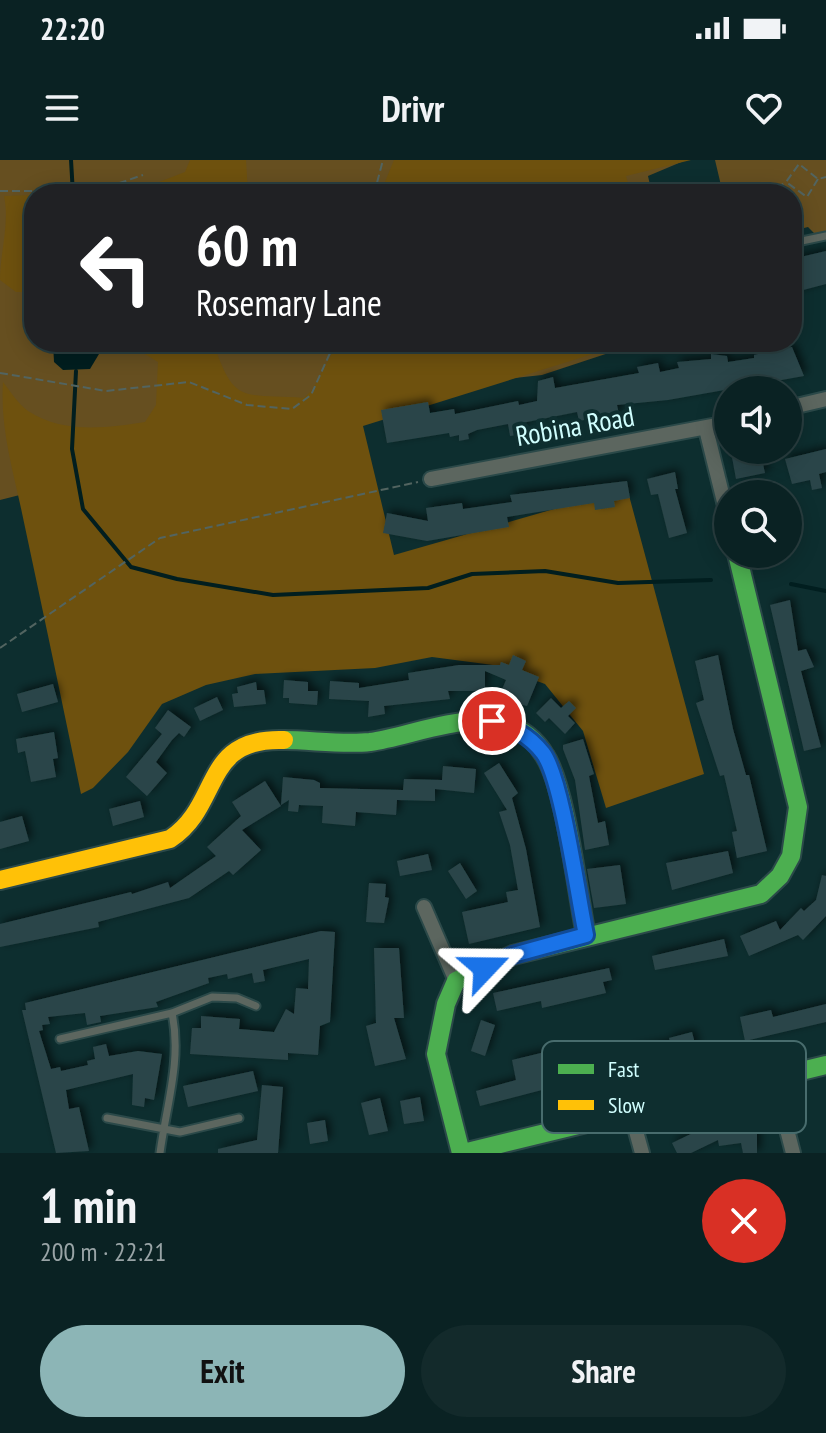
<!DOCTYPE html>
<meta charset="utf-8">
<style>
body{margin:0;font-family:"PT Sans Narrow",sans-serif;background:#132a2b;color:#f1f3f6;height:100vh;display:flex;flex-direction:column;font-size:30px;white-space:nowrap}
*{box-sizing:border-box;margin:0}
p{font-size:26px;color:#99a4a6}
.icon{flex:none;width:44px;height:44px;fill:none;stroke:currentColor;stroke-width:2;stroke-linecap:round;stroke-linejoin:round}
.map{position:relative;height:993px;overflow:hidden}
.drawer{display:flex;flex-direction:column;background:#0a2223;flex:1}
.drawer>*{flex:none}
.banner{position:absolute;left:24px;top:24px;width:778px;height:168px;border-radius:32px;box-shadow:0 4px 20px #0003,0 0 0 2px #2a3f41;background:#202124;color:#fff;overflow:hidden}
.fabs{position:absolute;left:714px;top:216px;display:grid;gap:16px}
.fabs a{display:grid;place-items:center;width:88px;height:88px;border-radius:50%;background:#0a2223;box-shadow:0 4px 20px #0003,0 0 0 2px #2a3f41;font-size:40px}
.pin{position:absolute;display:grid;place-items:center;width:68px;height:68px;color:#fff;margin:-34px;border:4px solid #fff;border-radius:50%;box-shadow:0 2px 8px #0007}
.me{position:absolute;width:88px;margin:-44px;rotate:67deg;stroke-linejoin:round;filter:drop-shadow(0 0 6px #0008)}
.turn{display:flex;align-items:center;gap:28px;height:168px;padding:0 40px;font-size:36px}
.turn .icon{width:104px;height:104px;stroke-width:2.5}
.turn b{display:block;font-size:56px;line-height:68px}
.round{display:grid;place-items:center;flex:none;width:84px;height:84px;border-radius:42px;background:#132a2b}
.summary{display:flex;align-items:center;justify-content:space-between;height:136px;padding:0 40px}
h1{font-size:48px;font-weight:700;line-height:60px}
.primary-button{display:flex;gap:16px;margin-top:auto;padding:16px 40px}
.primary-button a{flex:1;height:92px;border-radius:48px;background:#8cb5b6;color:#111;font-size:32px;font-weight:700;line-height:92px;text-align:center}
.primary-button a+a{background:#132a2b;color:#f1f3f6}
.status{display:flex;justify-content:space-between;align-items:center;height:56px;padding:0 40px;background:#0a2223;direction:ltr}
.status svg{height:22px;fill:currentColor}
header{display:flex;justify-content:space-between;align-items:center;height:104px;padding:0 40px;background:#0a2223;font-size:36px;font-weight:700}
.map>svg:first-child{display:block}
</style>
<div class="status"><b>22:20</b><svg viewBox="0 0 49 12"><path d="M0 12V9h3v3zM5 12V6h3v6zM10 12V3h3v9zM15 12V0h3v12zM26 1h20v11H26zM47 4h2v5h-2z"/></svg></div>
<header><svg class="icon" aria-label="menu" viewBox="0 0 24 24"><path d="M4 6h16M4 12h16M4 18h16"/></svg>Drivr<svg class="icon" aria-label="heart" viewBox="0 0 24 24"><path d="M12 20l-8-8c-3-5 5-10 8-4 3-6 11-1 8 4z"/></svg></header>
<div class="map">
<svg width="826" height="993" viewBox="0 0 826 993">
<defs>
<filter id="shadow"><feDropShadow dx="3.5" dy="-3.5" stdDeviation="4" flood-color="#0009"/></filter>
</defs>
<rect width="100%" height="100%" fill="#0d2e2f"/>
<path fill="#664f20" d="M 0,0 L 686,0 L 648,16 L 652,34 L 34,34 L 34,182 L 642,182 L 542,215 L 454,225 L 0,340 Z
M 715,0 L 826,0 L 826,72 L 815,74 L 808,67 L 792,71 L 792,34 L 723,34 Z"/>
<path fill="#6e510e" d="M 190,0 L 246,0 L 248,34 L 128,34 L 185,12 Z
M 394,0 L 691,0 L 626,16 L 631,34 L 380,34 Z
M 34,35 L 34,132 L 16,132 L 0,120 C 0,92 10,63 4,36 Z
M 99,182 L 213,182 C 235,246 241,233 304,238 L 313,229 L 338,182 L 631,182 L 363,266 L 394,395 L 627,328 L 704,614 L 606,648 L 583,571 L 545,524 L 493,505 L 432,497 L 375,508 L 255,514 L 206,525 L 162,544 L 128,592 L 93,628 L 81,634 C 62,541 42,447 22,353 C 13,309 0,269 3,222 C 10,231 18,244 28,251 C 63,274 107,268 145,262 L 156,245 L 158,202 L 138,190 L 99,194 Z"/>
<path fill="#011e1f" d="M 53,182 L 99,182 L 99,194 L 90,209 L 63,210 L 54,202 Z"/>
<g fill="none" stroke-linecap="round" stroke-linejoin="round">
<path stroke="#011e1f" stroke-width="4" d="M 71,0 L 73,34
M 76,211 L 72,289 L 83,349 L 131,407 L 177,419 L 273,435 L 428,428 L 472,414 L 545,411 L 618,423 L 711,420
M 791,424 L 826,431"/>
</g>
<path fill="#2b4548" filter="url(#shadow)" d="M 826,91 L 826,124 L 792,133 L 792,99 Z
M 759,182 L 773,182 L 774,189 L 792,187 L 804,216 L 668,240 L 617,245 L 619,254 L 579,261 L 577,252 L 522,263 L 524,274 L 510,276 L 508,264 L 477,270 L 468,274 L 469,279 L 459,281 L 459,275 L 450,277 L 449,273 L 387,283 L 381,250 L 428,242 L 430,253 L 454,249 L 455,254 L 518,241 L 519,245 L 537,241 L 538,221 L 553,217 L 555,228 L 639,213 L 637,207 L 658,203 L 660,212 L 679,208 L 677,202 L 711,199 L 711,194 L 727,196 L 728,202 L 754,198 L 754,195 L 762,193 Z
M 826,289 L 826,312 L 819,314 L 822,328 L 812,330 L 810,320 L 792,324 L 785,299 Z
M 743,290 L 760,290 L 765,313 L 736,319 L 731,292 Z
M 675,312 L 678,329 L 675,329 L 687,373 L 669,378 L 658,334 L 651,335 L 647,319 Z
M 627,321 L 630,338 L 614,341 L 615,347 L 595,350 L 594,343 L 507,357 L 509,367 L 427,381 L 383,373 L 387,353 L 428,361 L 426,348 L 462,343 L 463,349 L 512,342 L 510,335 Z
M 790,440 L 798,491 L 806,489 L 814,507 L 801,511 L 821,587 L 804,591 L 770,445 Z
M 513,495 L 526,501 L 522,510 L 539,517 L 527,546 L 506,541 L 507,537 L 500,534 L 506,520 L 485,511 L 485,531 L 448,531 L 450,539 L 384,546 L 385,554 L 368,557 L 369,541 L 329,539 L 330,521 L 359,523 L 359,528 L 409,520 L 408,513 L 459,505 L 500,505 L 501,502 L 509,505 Z
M 718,495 L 733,569 L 746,615 L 749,615 L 767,691 L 737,698 L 732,672 L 737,671 L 724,615 L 720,616 L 696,543 L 704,540 L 695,501 Z
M 284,520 L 308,522 L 308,531 L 318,531 L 317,545 L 289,543 L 289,538 L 283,538 Z
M 256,522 L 257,530 L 264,530 L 266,544 L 234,547 L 232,534 L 238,533 L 237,527 Z
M 53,524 L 58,542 L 22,552 L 17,534 Z
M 217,537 L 223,550 L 200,561 L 194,548 Z
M 551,538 L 561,548 L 569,541 L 576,548 L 568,556 L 575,563 L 565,574 L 549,558 L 545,562 L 536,553 Z
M 168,550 L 191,567 L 184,577 L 179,573 L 172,580 L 156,602 L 167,613 L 147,636 L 126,617 L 162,574 L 155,568 Z
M 54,572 L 58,598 L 53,599 L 56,617 L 31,622 L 25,591 L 18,593 L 16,579 Z
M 583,579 L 594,614 L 589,616 L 598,663 L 605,661 L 609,685 L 585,690 L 575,620 L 563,589 L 563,585 Z
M 499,603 L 518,633 L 512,638 L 526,689 L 540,767 L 469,784 L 462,752 L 508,742 L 506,732 L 518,730 L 510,685 L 499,652 L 507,650 L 484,613 Z
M 443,606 L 476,609 L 474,633 L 435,629 L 435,641 L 397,640 L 396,655 L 356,652 L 355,666 L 322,663 L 323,646 L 299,645 L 298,652 L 288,651 L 289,640 L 281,645 L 283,617 L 314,620 L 320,623 L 320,628 L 403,630 L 404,619 L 442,620 Z
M 265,621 L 281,646 L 242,670 L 261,690 L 233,715 L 229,711 L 189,738 L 98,762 L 99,767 L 0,787 L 0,764 L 131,732 L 132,734 L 168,722 L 170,728 L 216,696 L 207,687 L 241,656 L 232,642 Z
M 140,641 L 144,657 L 113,666 L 109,649 Z
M 22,656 L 29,681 L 0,689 L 0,662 Z
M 728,691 L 733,713 L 672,730 L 666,703 Z
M 428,694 L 432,710 L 400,716 L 397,701 Z
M 460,703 L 477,731 L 466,739 L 448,711 Z
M 620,705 L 626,744 L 594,748 L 587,709 Z
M 822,715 L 826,716 L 826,756 L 803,780 L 798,775 L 749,796 L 740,776 L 776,761 L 780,770 L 801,748 L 804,751 L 816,740 Z
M 369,723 L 386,724 L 385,737 L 389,738 L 384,763 L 366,762 Z
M 321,771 L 335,772 L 330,862 L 320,866 L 318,895 L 288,893 L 288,900 L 190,894 L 192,868 L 201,868 L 201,856 L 240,859 L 239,869 L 274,872 L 286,849 L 294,854 L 296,828 L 308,829 L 309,799 L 263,810 L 265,821 L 254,823 L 252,813 L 228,819 L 227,814 L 208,818 L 209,823 L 156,842 L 158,847 L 100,856 L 101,862 L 87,865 L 85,853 L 48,857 L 50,864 L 42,865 L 43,870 L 39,871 L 51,909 L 60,907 L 61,911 L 88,905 L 87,901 L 95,899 L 93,887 L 106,884 L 109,896 L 138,891 L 162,894 L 154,940 L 145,938 L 144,947 L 132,945 L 133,914 L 66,930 L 69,949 L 79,947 L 89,991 L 56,993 L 22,850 L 26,850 L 25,843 Z
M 724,779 L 728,796 L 655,810 L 652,796 Z
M 374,788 L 399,788 L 404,858 L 394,858 L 406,899 L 375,906 L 366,866 L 376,863 Z
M 609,808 L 612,820 L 603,822 L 606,833 L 542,848 L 541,841 L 497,851 L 493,833 Z
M 826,844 L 826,862 L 745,881 L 740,857 L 771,850 L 773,857 Z
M 481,860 L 495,865 L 485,896 L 471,891 Z
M 692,872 L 697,891 L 634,906 L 630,890 L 670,882 L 669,878 Z
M 545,892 L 549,911 L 589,902 L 592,917 L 480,946 L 476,931 L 516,920 L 512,900 Z
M 253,911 L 258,931 L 188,947 L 183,926 Z
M 262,925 L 283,927 L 278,993 L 218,993 L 218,989 L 257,980 Z
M 420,937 L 424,961 L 404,964 L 400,941 Z
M 380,938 L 388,971 L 369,975 L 361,943 Z
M 325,960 L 328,981 L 310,984 L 307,963 Z
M 734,963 L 757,963 L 757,993 L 743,993 L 741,983 L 719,986 L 718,980 L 691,993 L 677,993 L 672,983 L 699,970 L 701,974 L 734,967 Z"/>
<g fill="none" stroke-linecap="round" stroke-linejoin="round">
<defs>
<path id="lane" d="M 792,83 L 826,76
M 60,879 L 172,853 L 212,837 L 237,838 L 256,846
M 107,958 L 180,972 L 239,958
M 160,993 C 166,947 182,900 172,853"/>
<path id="street" d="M 788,248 L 826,239
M 706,269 L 728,358
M 431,319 L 728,263
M 424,747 L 456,821
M 774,919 L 793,993
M 631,953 L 642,993"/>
<path id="fast" d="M 284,580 C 311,580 342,585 370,582 C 425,574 507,532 545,596 C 566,629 577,732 586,775
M 461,993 L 436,894 L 446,844 L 456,821 L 513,795 L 761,734 L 780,716 L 791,696 L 798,647 L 737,394
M 463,993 L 826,905"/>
<path id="slow" d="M 0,720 L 170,679 C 222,645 201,577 284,580"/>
</defs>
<use href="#lane" stroke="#2b4949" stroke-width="11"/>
<use href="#street" stroke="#2b4949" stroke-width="18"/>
<use href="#fast" stroke="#2b4949" stroke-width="22"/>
<use href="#slow" stroke="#2b4949" stroke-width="22"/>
<path stroke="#526460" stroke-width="2" stroke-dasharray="8 4" stroke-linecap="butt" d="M 818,19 L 807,37 L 786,22 L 799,4 L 818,19 L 826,17
M 0,31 L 96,31 L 143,15
M 374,34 L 383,0
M 766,34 L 785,23
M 0,213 L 106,231 L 189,222 L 247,245 L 292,249 L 311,235 L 335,182
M 0,488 L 160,378 L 418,322"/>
<use href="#lane" stroke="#5c665f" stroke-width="7"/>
<use href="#street" stroke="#5c665f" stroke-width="14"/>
<use href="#fast" stroke="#4caf50" stroke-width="18"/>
<use href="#slow" stroke="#ffc107" stroke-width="18"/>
</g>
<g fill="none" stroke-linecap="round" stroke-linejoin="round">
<defs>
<path id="route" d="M 485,808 L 513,795 L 586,775 C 578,738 562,618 543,593 C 528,574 513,568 492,561"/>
</defs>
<use href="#route" stroke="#114b97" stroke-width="20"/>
<use href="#route" stroke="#1a73e8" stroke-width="14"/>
</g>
<g text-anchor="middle" stroke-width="8" stroke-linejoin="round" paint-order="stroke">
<g font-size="28" fill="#d0fefe" stroke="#0e2e2f">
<text transform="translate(575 266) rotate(-10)" y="10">Robina Road</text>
</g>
</g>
<rect x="542" y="881" width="264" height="92" rx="12" fill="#0e2e2f" stroke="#486c6d" stroke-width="2"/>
<rect x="558" y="904" width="36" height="10" fill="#4caf50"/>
<rect x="558" y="940" width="36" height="10" fill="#ffc107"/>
<g font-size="22" fill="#d0fefe">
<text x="608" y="917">Fast</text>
<text x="608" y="953">Slow</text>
</g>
</svg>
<div class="fabs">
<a><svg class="icon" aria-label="sound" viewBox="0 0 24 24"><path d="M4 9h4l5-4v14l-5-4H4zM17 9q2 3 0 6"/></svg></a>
<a><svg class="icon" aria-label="search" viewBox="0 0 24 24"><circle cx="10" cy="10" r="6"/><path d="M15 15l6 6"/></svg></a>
</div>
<div class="pin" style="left:492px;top:561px;background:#d93025"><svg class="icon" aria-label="arrive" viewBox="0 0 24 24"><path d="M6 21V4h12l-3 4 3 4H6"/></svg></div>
<svg class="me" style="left:485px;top:808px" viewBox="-20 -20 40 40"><path d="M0-17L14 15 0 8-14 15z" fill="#1a73e8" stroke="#fff" stroke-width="4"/></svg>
<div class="banner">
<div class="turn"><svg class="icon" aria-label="left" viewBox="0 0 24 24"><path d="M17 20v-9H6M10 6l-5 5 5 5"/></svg><div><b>60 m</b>Rosemary Lane</div></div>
</div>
</div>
<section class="drawer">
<div class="summary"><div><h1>1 min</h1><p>200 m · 22:21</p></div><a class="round" style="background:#d93025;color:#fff"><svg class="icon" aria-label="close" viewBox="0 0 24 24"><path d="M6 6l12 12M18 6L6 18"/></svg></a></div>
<div class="primary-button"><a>Exit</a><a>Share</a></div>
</section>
